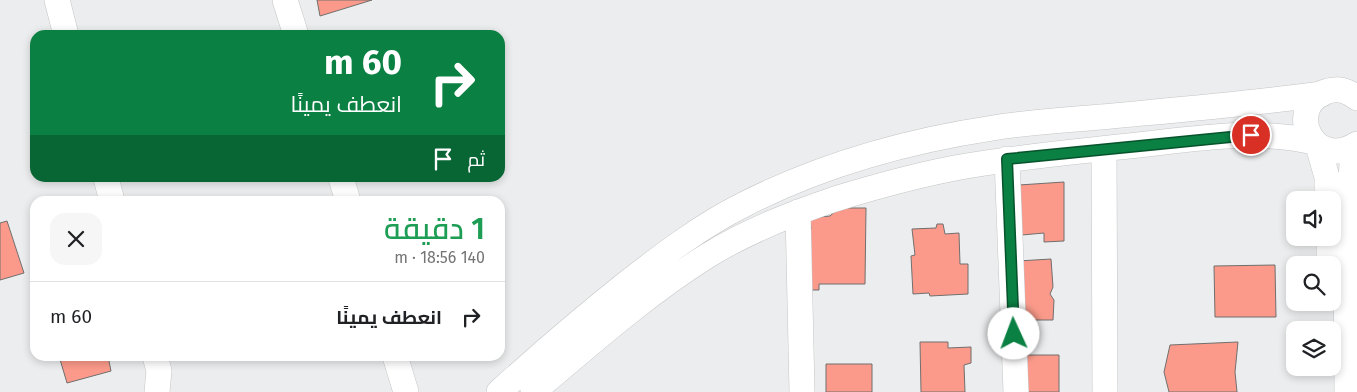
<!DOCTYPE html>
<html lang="ar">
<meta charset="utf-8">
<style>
body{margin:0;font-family:"Fira Sans",Cairo,sans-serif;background:#f6f6f6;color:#202124;direction:rtl;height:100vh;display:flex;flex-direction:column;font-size:19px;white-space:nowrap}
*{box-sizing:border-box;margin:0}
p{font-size:16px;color:#757577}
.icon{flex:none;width:28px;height:28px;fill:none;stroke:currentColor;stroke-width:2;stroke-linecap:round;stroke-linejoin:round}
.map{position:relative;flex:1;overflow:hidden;direction:ltr}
.details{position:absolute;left:30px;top:196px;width:475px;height:165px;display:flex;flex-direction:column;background:#fff;border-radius:15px;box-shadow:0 2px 8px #0003;direction:rtl}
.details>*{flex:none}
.guide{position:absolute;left:30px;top:30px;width:475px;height:152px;border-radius:15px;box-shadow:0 2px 8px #0003;direction:rtl;background:#0b8043;color:#fff;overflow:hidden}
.controls{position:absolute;left:1286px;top:191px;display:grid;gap:10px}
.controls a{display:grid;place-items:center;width:55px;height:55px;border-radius:10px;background:#fff;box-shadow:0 2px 8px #0003;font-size:25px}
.pin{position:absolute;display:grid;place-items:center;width:42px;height:42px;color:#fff;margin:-21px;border:2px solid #fff;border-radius:50%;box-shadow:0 1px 5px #0007}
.me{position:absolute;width:55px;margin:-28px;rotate:358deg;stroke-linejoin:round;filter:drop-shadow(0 0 4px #0008)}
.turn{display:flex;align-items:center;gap:18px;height:105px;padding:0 20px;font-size:22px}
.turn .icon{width:65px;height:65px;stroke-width:2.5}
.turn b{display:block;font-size:35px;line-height:42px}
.then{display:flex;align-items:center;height:48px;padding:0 20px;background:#0003;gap:10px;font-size:19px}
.round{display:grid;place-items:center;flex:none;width:52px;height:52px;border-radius:15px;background:#f6f6f6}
.overview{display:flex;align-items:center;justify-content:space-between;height:85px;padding:0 20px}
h1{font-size:30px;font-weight:600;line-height:38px;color:#1e9e55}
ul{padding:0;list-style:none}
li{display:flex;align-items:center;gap:15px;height:70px;padding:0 20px;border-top:1px solid #e0e0e0}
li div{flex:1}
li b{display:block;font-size:19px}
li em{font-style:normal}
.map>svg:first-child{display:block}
</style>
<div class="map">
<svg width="1357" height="392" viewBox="0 0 1357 392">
<rect width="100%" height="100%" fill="#ecedee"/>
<path fill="#fb9a8a" stroke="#706f6e" d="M 317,0 L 372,0 L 320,16 Z
M 1064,182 L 1064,241 L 1044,242 L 1044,233 L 1022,235 L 1019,185 Z
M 839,208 L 866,208 L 865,284 L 819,284 L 819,290 L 805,290 L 790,237 L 811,229 L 810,218 L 830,216 Z
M 7,221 L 24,273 L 0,280 L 0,223 Z
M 937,224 L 943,224 L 945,234 L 959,233 L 960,264 L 968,264 L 968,294 L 930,296 L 929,293 L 913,294 L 911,256 L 915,255 L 912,229 L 936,228 Z
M 1051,259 L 1053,287 L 1050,294 L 1054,300 L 1053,320 L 1019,320 L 1018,261 Z
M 1275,265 L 1276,317 L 1215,317 L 1214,266 Z
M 920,342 L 948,342 L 948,348 L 971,347 L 971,363 L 964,365 L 965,392 L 921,392 Z
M 1238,342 L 1235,372 L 1237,392 L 1169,392 L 1164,372 L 1170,345 Z
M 1026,355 L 1059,355 L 1059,392 L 1021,392 Z
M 59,356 L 108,356 L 111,371 L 67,383 Z
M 826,364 L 872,364 L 872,392 L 826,392 Z"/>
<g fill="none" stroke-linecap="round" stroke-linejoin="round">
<defs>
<path id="minor" d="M 57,0 L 66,35
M 285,0 L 296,35
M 1357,98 C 1348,91 1340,88 1328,91 C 1284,104 1311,173 1357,144
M 1318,146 L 1327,177 L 1327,200
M 1104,149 L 1105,392
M 1007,159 L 1016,392
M 106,178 L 112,201
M 341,178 L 348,201
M 798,212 L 802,392
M 1329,238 L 1329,265
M 155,356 L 159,371 L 157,392
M 395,356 L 406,392
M 499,392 C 540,355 583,318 627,283 C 663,255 701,226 743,205 C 821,165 907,141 993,128 C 1029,122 1065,120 1101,117 C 1175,110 1248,104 1322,94
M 533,392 C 589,345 645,295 707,256 C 747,231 791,214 835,199 C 874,187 914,176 955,168 C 1009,158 1064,153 1119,147 C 1183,141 1250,127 1314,142
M 1347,392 L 1346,241 L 1352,165 L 1357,145"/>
</defs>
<use href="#minor" stroke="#c4c5c6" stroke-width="26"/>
<use href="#minor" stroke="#fff" stroke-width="25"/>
</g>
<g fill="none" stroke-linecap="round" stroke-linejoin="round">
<defs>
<path id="route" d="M 1014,334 L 1007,159 L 1251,135"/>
</defs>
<use href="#route" stroke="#07532c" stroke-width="12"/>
<use href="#route" stroke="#0b8043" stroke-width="9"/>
</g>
</svg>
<div class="controls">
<a><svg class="icon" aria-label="sound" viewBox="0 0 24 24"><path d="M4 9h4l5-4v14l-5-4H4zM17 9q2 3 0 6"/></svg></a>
<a><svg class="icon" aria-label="search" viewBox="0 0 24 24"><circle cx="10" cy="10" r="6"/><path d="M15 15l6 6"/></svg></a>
<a><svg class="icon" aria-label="layers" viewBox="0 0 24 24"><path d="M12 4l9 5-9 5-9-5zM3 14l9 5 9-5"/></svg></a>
</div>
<div class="pin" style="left:1251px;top:135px;background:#d93025"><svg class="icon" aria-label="arrive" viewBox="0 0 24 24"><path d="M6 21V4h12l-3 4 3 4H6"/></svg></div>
<svg class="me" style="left:1014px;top:334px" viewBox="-20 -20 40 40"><circle r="19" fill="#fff"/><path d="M0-13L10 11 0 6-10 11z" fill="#0b8043"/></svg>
<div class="guide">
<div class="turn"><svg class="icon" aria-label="right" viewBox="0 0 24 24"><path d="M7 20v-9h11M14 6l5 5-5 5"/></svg><div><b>60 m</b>انعطف يمينًا</div></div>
<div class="then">ثم<svg class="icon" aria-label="arrive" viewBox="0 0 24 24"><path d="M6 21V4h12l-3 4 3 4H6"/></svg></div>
</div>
<section class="details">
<div class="overview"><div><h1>1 دقيقة</h1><p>140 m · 18:56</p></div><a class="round"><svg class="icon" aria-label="close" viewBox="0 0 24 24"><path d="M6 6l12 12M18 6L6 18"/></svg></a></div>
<ul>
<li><svg class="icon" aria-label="right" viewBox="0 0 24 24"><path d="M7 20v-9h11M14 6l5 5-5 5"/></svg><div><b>انعطف يمينًا</b></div><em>60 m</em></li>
</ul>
</section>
</div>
